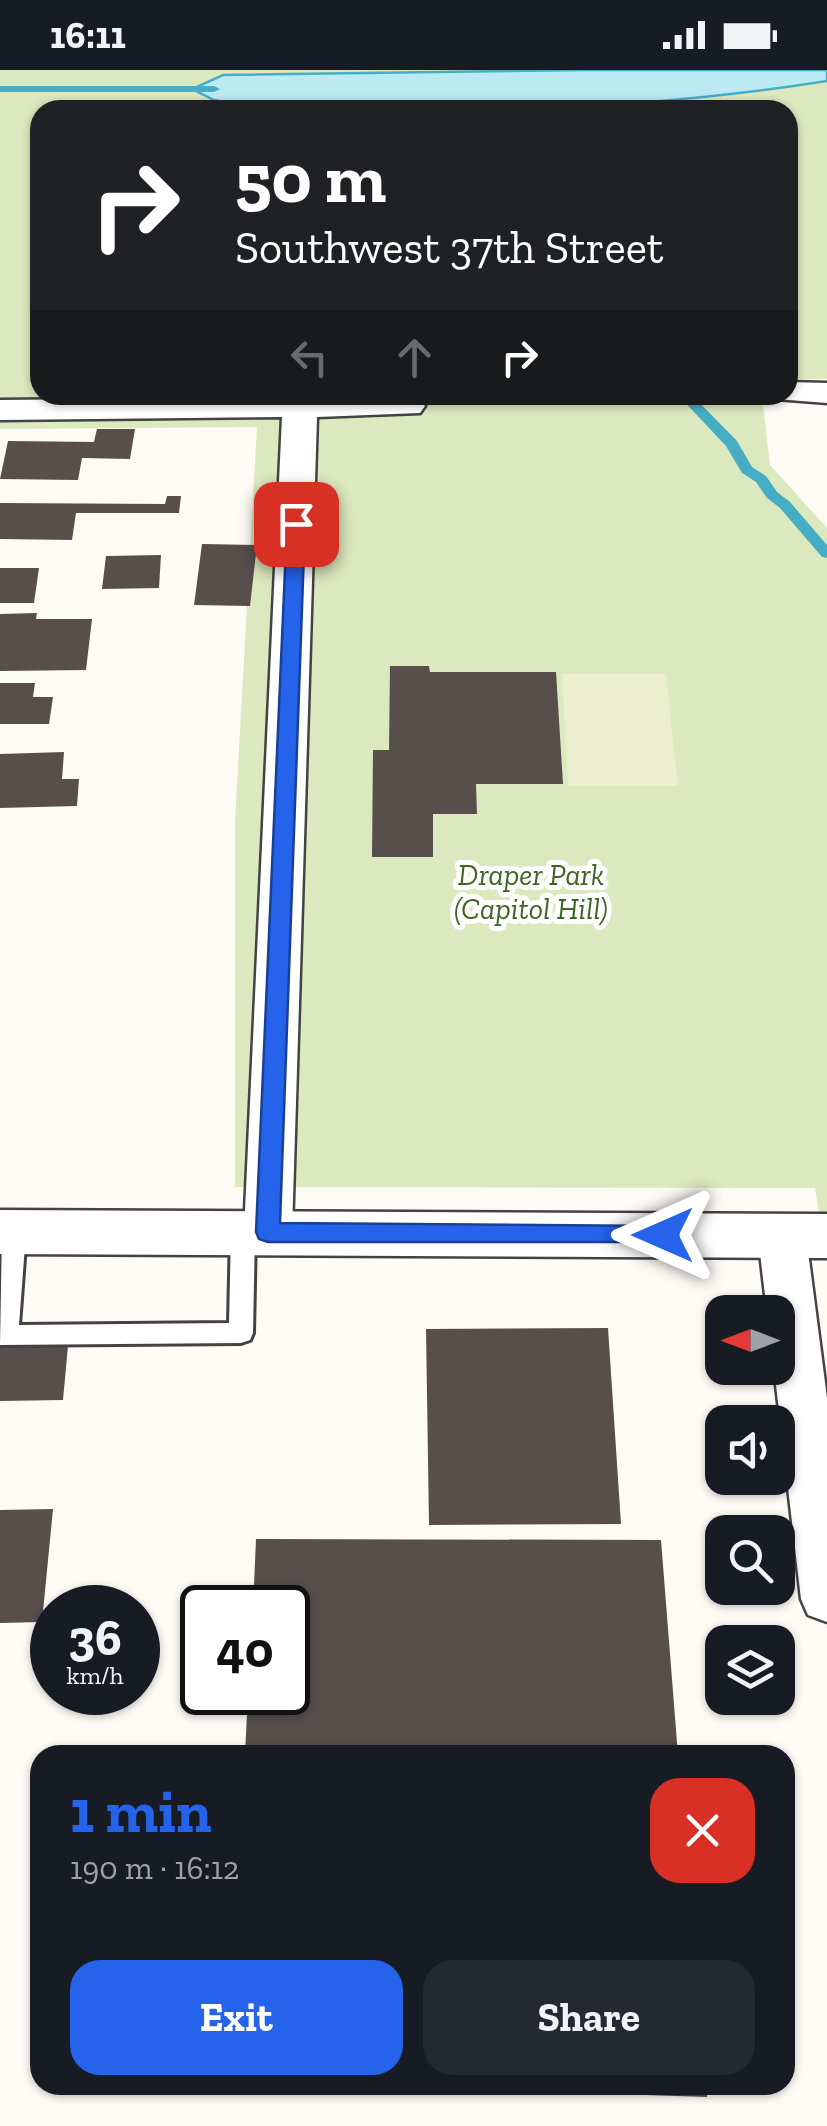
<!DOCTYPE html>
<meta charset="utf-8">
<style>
body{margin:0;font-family:"Zilla Slab",serif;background:#242831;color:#f1f3f6;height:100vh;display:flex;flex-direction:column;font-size:38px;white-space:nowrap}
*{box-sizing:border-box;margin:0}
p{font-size:32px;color:#9ea1a6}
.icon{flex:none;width:55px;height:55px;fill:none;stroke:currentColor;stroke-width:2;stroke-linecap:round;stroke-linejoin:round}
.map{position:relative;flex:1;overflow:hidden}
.sheet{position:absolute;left:30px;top:1675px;width:765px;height:350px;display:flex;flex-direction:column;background:#171b24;border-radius:30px;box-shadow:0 2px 8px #0004}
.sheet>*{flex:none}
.hud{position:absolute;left:30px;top:30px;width:768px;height:305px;border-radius:30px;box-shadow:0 2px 8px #0004;background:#202124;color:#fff;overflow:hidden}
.needle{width:65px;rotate:270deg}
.tools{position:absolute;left:705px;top:1225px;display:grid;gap:20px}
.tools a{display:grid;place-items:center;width:90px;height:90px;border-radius:20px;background:#171b24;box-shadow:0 2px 8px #0004;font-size:50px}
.speed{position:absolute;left:30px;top:1515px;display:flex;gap:20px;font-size:50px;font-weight:700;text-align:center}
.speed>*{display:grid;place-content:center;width:130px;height:130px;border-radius:50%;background:#171b24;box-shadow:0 2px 8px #0004;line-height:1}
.speed small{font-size:25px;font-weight:400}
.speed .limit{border:5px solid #111;border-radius:15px;background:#fff;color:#111}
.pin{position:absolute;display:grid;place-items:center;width:85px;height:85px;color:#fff;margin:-42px;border-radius:20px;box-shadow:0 5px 15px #0006}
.me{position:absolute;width:110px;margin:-55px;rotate:270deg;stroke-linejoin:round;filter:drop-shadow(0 0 8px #0008)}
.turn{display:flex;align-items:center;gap:35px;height:210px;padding:0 40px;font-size:45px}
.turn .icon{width:130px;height:130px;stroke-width:2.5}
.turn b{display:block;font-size:70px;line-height:85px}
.lanes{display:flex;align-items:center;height:95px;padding:0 40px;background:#0003;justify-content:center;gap:50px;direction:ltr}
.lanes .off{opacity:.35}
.round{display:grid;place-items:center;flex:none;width:105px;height:105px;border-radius:30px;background:#242831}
.head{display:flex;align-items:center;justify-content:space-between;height:170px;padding:0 40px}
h1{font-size:60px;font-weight:800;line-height:75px;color:#2563eb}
.cta{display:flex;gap:20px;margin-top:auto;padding:20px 40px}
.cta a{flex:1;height:115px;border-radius:30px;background:#2563eb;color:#fff;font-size:40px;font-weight:800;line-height:115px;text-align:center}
.cta a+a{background:#242831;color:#f1f3f6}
.status{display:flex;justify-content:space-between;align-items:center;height:70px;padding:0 50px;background:#171b24;direction:ltr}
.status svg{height:28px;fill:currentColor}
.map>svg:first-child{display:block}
</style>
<div class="status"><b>16:11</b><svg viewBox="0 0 49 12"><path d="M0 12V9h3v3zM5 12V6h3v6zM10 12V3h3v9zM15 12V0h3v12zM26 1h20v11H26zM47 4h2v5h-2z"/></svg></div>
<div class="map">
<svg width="827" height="2056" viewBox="0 0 827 2056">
<rect width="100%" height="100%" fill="#fefaf4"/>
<path fill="#dce8be" d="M 0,0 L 827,0 L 827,309 L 788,309 L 788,40 L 40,40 L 40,325 L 762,325 L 770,395 L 827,458 L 827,1191 L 815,1118 L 235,1117 L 235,751 L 257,357 L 0,359 Z"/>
<path fill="#ebefd0" d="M 562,604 L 666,604 L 678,716 L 568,716 Z"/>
<path fill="#bbeaf3" stroke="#47adc5" stroke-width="2.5" d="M 583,0 L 827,0 L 827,11 C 636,41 442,46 250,37 L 214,30 L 192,19 L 223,5 Z"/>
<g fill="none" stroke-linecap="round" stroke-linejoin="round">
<path fill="#47adc5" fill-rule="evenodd" d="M 0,16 L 214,16 L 220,19 L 214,22 L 0,22 Z
M 678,325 L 692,325 L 737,371 L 752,397 L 766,406 L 777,422 L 790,432 L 827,475 L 827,488 L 822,487 L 780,438 L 767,428 L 756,412 L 742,403 L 726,376 Z"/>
</g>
<path fill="#584f4d" d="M 97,359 L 135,359 L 130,389 L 82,388 L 78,410 L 0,409 L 8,371 L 94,372 Z
M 167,426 L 181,426 L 179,443 L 76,443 L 72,470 L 0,469 L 0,433 L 165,434 Z
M 202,474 L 257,475 L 250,536 L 194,535 Z
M 161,485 L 159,518 L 102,519 L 106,486 Z
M 0,498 L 39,498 L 34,533 L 0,533 Z
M 37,543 L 36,549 L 92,549 L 86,600 L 0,601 L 0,544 Z
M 390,596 L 429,596 L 430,602 L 556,602 L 563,714 L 476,714 L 477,744 L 433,744 L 433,787 L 372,787 L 373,680 L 389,680 Z
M 0,613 L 35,613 L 33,627 L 53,627 L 49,654 L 0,654 Z
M 64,682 L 62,709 L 79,709 L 77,736 L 0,738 L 0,684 Z
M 608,1258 L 621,1454 L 429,1455 L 426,1259 Z
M 68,1276 L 63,1330 L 0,1331 L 0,1277 Z
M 53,1439 L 42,1552 L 0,1553 L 0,1440 Z
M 256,1469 L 661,1470 L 678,1685 L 245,1685 L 248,1622 L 288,1622 L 288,1538 L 253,1538 Z
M 551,2015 L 707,2015 L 707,2027 L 551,2022 Z"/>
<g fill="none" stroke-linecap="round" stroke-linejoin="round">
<defs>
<path id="service" d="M 14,1153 L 22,1156 L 26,1162 L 19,1255 L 229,1253 L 231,1162 L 235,1156 L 251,1156 L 255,1162 L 253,1263 L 250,1270 L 241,1273 L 0,1275 L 2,1162 L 6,1156 Z"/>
<path id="minor" d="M 788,312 L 827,313 L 827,333 L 776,329 L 773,325 L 788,325 Z
M 408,326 L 420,329 L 425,336 L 420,343 L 317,347 L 292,1162 L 285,1175 L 268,1180 L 251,1175 L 244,1162 L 282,347 L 0,350 L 0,330 Z
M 782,1148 L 799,1153 L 806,1166 L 827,1328 L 827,1552 L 808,1545 L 801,1529 L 774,1298 L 778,1298 L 778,1242 L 767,1242 L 758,1166 L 765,1153 Z"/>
<path id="tertiary" d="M 0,1140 L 827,1144 L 827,1188 L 0,1184 Z"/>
</defs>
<use href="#service" stroke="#434343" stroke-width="6"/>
<use href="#minor" stroke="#434343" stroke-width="5"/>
<use href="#tertiary" stroke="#434343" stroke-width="5"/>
<use href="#service" fill="#fff" fill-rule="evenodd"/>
<use href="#minor" fill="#fff" fill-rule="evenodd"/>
<use href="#tertiary" fill="#fff" fill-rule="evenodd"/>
</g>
<path fill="#2563eb" stroke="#184099" stroke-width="2.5" d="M 296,449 L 305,454 L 280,1153 L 663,1156 L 672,1158 L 675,1165 L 672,1172 L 268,1172 L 259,1169 L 256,1162 L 287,454 Z"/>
<g text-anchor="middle" stroke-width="10" stroke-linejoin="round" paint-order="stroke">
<g font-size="30" font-style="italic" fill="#3e6523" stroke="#fff">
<text x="531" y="815">Draper Park<tspan x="531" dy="34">(Capitol Hill)</tspan></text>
</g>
</g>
</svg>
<div class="tools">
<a><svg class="needle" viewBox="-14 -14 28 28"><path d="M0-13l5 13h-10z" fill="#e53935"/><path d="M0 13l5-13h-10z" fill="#9ea1a6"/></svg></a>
<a><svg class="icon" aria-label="sound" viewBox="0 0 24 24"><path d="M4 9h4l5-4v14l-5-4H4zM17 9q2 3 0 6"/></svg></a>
<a><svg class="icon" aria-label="search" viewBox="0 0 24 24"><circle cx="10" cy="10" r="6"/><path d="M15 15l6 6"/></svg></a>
<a><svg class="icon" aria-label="layers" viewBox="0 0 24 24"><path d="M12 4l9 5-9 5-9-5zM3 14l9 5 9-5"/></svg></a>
</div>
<div class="speed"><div>36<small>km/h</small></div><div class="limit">40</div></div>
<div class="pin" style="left:296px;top:454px;background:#d93025"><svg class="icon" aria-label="arrive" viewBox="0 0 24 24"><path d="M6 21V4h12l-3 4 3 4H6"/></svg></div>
<svg class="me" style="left:663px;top:1165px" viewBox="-20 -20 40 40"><path d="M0-17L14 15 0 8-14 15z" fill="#2563eb" stroke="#fff" stroke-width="4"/></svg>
<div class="hud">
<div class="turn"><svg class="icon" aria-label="right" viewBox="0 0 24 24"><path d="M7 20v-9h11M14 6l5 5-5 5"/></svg><div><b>50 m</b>Southwest 37th Street</div></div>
<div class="lanes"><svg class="icon off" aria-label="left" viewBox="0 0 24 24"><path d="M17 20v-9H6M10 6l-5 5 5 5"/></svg><svg class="icon off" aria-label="ahead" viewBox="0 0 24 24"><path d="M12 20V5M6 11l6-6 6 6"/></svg><svg class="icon" aria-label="right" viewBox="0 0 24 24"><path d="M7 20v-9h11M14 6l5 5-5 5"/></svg></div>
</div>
<section class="sheet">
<div class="head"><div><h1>1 min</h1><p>190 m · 16:12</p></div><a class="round" style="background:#d93025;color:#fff"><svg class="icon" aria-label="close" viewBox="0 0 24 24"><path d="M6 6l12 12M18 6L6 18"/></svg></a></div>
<div class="cta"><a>Exit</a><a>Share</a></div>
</section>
</div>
